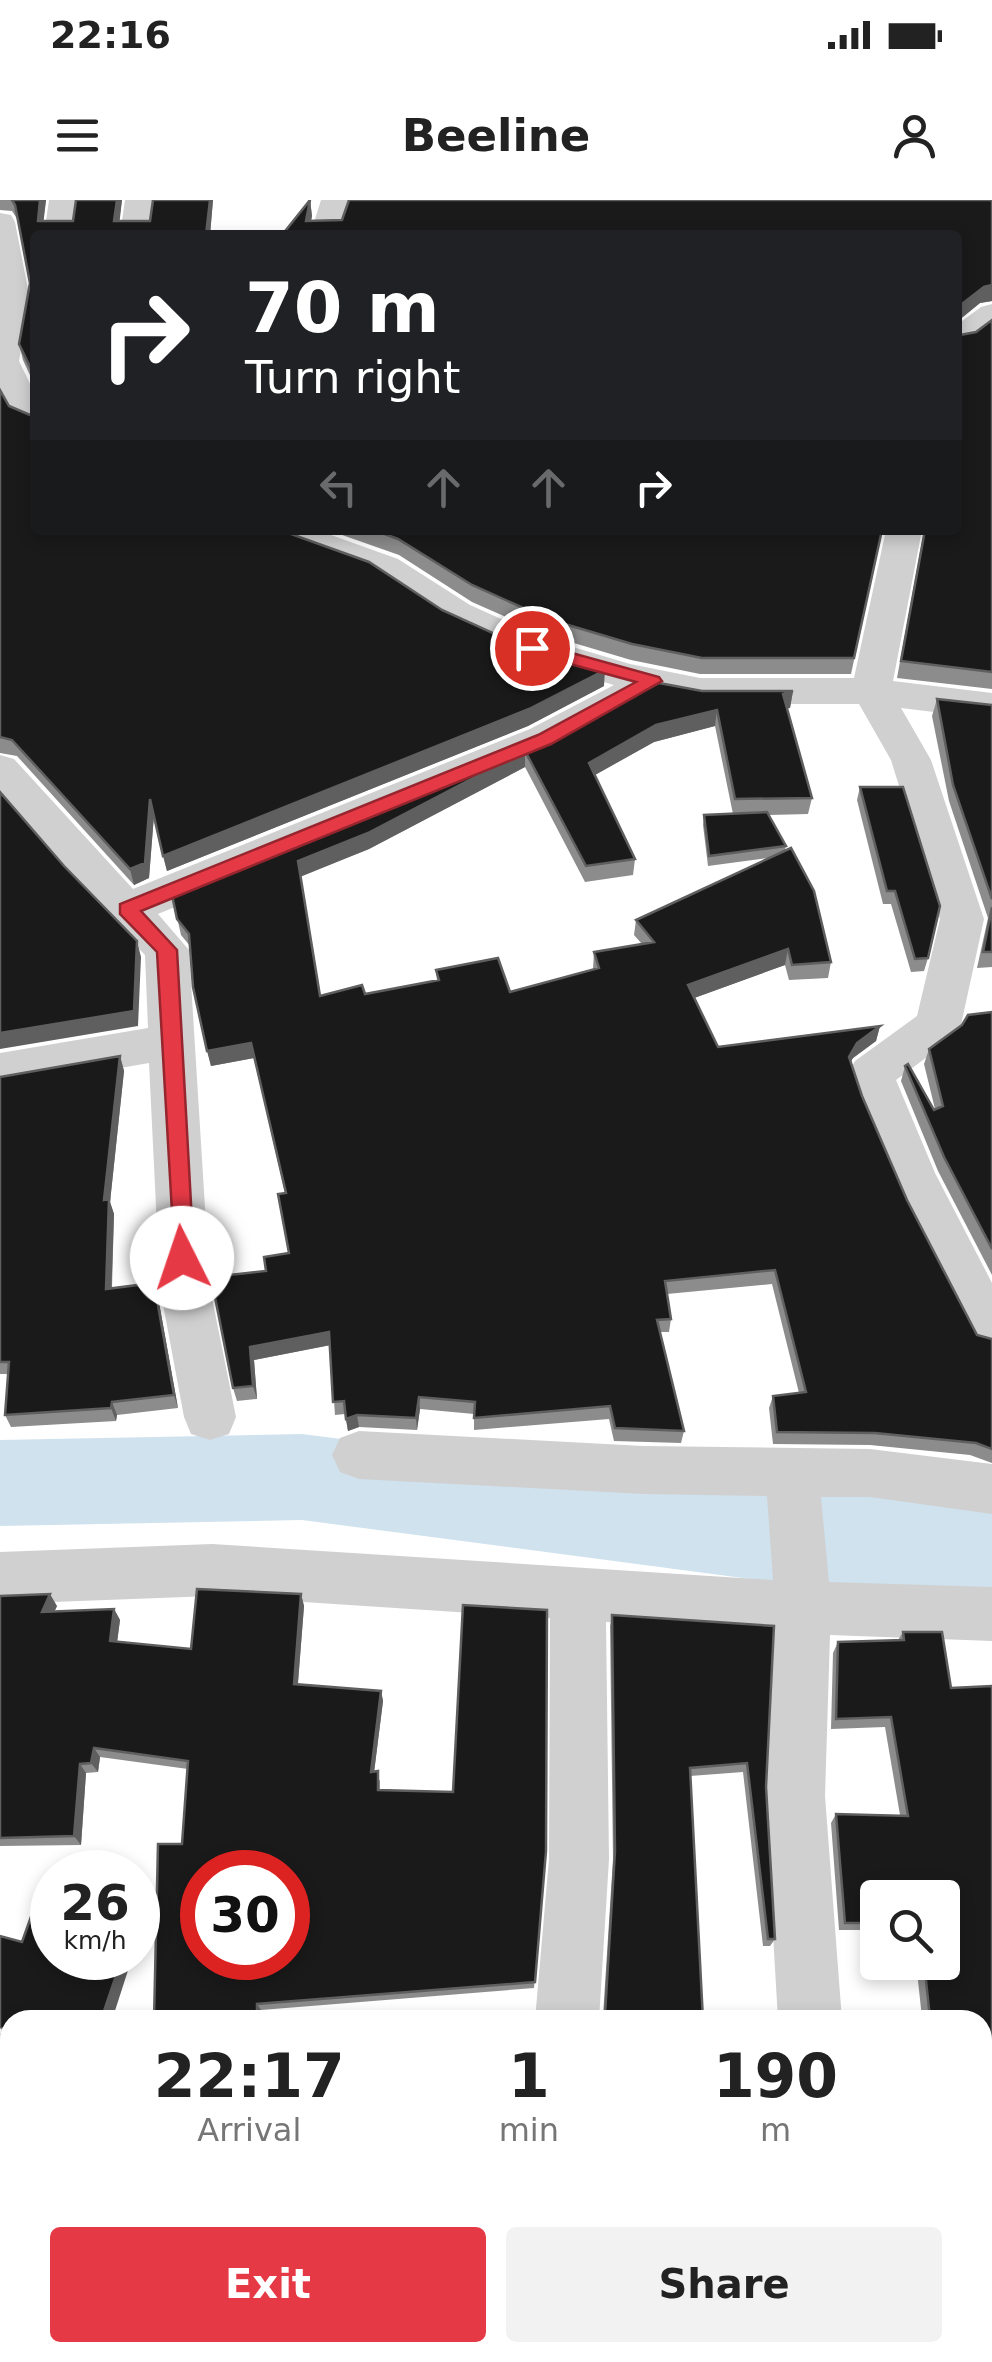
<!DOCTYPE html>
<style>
body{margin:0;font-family:"DejaVu Sans",sans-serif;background:#f2f2f2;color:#222;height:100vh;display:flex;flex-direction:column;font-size:38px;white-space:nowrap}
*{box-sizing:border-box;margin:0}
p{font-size:32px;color:#767676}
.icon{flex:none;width:55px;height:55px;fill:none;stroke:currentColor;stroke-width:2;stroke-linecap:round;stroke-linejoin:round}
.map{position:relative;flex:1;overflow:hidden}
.sheet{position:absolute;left:0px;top:1810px;width:992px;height:352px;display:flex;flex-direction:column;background:#fff;border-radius:30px 30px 0 0;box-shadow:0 5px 15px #0003}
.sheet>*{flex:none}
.hud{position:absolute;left:30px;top:30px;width:932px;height:305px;border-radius:10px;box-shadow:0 5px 15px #0003;background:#202124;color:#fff;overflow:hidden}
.controls{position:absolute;left:860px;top:1680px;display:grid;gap:20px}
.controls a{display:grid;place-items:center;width:100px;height:100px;border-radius:10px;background:#fff;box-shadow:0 5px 15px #0003;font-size:50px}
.speed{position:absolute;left:30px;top:1650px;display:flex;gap:20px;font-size:50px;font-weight:700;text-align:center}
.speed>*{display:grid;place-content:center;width:130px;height:130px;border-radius:50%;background:#fff;box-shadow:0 5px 15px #0003;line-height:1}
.speed small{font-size:25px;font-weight:400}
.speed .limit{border:15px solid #d22;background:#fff;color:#111}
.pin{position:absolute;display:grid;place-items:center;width:85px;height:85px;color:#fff;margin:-42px;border:5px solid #fff;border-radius:50%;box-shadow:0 2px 10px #0007}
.me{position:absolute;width:110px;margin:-55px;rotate:356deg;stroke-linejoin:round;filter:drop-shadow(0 0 8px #0008)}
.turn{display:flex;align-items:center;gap:35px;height:210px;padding:0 50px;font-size:45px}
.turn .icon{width:130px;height:130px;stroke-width:2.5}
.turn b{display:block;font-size:70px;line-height:85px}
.lanes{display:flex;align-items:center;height:95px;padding:0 50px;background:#0003;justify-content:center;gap:50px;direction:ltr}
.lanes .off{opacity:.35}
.eta{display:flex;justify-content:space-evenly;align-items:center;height:170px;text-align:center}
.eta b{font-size:60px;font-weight:700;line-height:70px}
.button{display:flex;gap:20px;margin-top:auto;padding:20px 50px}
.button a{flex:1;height:115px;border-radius:10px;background:#e63946;color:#fff;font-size:40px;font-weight:700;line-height:115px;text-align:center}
.button a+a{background:#f2f2f2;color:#222}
.status{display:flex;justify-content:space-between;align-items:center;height:70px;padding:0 50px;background:#fff;direction:ltr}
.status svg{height:28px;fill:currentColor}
header{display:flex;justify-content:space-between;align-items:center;height:130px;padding:0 50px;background:#fff;font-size:45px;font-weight:700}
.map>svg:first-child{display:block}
</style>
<div class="status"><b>22:16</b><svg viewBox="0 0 49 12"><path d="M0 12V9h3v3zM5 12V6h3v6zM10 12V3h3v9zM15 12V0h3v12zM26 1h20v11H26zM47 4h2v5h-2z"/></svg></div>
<header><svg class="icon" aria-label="menu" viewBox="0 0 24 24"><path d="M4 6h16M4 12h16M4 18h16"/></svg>Beeline<svg class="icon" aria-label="person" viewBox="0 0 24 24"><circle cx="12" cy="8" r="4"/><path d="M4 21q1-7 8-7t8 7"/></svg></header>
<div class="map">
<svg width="992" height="2162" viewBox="0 0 992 2162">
<rect width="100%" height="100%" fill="#fff"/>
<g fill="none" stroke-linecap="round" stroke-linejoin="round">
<path fill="#cfe2ee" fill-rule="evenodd" d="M 302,1234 L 758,1292 L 992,1302 L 992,1392 L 758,1380 L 302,1320 L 0,1326 L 0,1240 Z"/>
<path fill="#d0d0d0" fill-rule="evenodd" d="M 49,0 L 79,0 L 74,35 L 44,35 Z
M 125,0 L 155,0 L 150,35 L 120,35 Z
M 321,0 L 351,0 L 340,35 L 310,35 Z
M 0,13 L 11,15 L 15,22 L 30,100 L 19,161 L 35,194 L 35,228 L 16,221 L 0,191 Z
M 992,104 L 992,129 L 970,146 L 958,149 L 958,124 L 981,107 Z
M 264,330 L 317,330 L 398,359 L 470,405 L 546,439 L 630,464 L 700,478 L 854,478 L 886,330 L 922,330 L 893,481 L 992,493 L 992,519 L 901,508 L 931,560 L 984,719 L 961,825 L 954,837 L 896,880 L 935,973 L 992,1083 L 992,1152 L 974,1146 C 926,1058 881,969 848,874 L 855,861 L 917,816 L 940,719 L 891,560 L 859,504 L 700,504 L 657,495 L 558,549 L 158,714 L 189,750 L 210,1088 L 236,1217 L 229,1234 L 210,1240 L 191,1234 L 184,1217 L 160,1088 L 149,863 L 0,889 L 0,853 L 148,828 L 145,755 L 71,679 L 0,596 L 0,555 L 14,559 L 133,689 L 530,529 L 614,485 L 518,457 L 444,423 L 372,375 L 269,338 Z
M 359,1231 L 643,1246 L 870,1249 L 992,1264 L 992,1314 L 870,1297 L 821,1297 L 829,1382 L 992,1387 L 992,1441 L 830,1435 L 825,1596 L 842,1820 L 778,1820 L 765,1596 L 774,1433 L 606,1422 L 609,1659 L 599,1820 L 535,1820 L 549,1659 L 550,1418 L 212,1396 L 0,1404 L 0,1352 L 212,1344 L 773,1380 L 767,1296 L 643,1294 L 359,1279 L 340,1272 L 332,1255 L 340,1238 Z
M 0,1833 L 10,1837 L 10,1910 L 0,1906 Z
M 151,2152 L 224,2152 L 228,2162 L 155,2162 Z
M 833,2152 L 903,2152 L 904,2162 L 834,2162 Z"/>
</g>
<path fill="#8c8c8c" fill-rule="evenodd" d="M 0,0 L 46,0 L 43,21 L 73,21 L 76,0 L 122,0 L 119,21 L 150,21 L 213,0 L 210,35 L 35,35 L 35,330 L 442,410 L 604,486 L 528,526 L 167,671 L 154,615 L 149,678 L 134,685 L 17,556 L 0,553 L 0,190 L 9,206 L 30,215 L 35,211 L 35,186 L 23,160 L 19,144 L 30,83 L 18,20 L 12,11 L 0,10 Z
M 310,0 L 312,16 L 311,21 L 342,20 L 349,0 L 992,0 L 992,101 L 980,103 L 959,120 L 960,135 L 976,132 L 992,120 L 992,489 L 897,478 L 924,330 L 958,330 L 958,35 L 282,35 Z
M 328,330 L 882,330 L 851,474 L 700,474 L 631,460 L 547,435 L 472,402 L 399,355 Z
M 702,491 L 793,491 L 790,508 L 787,508 L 812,598 L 808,614 L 769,615 L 786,646 L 785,650 L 831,762 L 828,778 L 789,780 L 785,765 L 694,798 L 718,847 L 880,826 L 876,841 L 853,858 L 850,862 L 862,896 L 907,1000 L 977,1135 L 992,1139 L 992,1263 L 970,1255 L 870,1245 L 773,1244 L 769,1208 L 773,1196 L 799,1193 L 772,1084 L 667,1094 L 671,1119 L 669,1132 L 660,1132 L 684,1231 L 681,1243 L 614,1241 L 609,1219 L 474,1230 L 474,1214 L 420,1209 L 417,1230 L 359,1227 L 348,1231 L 345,1214 L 335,1215 L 330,1145 L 254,1160 L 257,1199 L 237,1201 L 233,1188 L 266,1071 L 289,1053 L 285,993 L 254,858 L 211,866 L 193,787 L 190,746 L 181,735 L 172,695 L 560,536 ZM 715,526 L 733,614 L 704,615 L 703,625 L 708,666 L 768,658 L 636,720 L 634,735 L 642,744 L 594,752 L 593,769 L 510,792 L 436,770 L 437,781 L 365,794 L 320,796 L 300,676 L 369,649 L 525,567 L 585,682 L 633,675 L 635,659 L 594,575 L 654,542 Z
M 937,499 L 992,505 L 992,767 L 977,768 L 988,718 L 949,601 L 932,516 Z
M 860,587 L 928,758 L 924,771 L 911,772 L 891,704 L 883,704 L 857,600 Z
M 992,812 L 992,1075 L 938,971 L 901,881 L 905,866 L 934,910 L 935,909 L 924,864 L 929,849 Z
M 120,856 L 124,871 L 110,1002 L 114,1014 L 112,1088 L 154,1083 L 158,1097 L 178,1208 L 117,1215 L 116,1221 L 11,1227 L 5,1215 L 8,1174 L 0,1174 L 0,877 Z
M 301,1394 L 304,1406 L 298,1484 L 381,1491 L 383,1501 L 374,1572 L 380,1581 L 380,1590 L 546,1651 L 534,1788 L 261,1810 L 261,1820 L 154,1820 L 182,1644 L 188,1569 L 100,1557 L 98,1572 L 86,1573 L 81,1645 L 0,1646 L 0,1396 L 57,1406 L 54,1412 L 114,1409 L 120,1420 L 117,1441 L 191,1449 Z
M 612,1415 L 774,1426 L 766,1587 L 775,1739 L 770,1746 L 763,1746 L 743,1572 L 690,1576 L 703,1820 L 601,1818 L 603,1816 L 613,1659 L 610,1426 Z
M 903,1432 L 942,1432 L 951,1488 L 992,1486 L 992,2162 L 935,2162 L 934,2155 L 915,2152 L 982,2152 L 982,1820 L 886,1820 L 922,1818 L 916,1762 L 942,1762 L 942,1698 L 878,1698 L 878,1730 L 839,1730 L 831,1623 L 836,1614 L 900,1615 L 885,1527 L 831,1529 L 833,1453 L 838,1442 L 898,1440 Z"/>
<path fill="#5f5f5f" d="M 40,0 L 46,0 L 42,35 L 38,21 Z
M 117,0 L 122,0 L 118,35 L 114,21 Z
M 210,0 L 213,0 L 210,35 L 206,35 Z
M 310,0 L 312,16 L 308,35 L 306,21 Z
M 992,85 L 992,101 L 980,103 L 958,121 L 958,107 L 984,87 Z
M 605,470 L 604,486 L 528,526 L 167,671 L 163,656 Z
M 793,491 L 790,508 L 780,510 L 783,494 Z
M 717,510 L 715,526 L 654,542 L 588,579 L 589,563 L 656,525 Z
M 525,551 L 525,567 L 369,649 L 300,677 L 298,661 Z
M 150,599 L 154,615 L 149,678 L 134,685 L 130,669 Z
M 137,741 L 141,757 L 138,826 L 0,849 L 0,833 Z
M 788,749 L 785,765 L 686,801 L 688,785 Z
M 880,826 L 876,841 L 853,858 L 845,872 L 849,857 L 857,843 Z
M 251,843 L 254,858 L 211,866 L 207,851 Z
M 120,856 L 124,871 L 110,1002 L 114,1014 L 111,1102 L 106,1089 L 104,1000 Z
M 154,1083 L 158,1097 L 178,1208 L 174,1195 Z
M 329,1132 L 331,1145 L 254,1160 L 257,1199 L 253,1186 L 250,1147 Z
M 419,1197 L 420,1209 L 417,1230 L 416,1218 Z
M 112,1202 L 117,1215 L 116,1221 L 111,1208 Z
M 357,1215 L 359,1227 L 348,1231 L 346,1219 Z
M 50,1394 L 57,1406 L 49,1423 L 42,1412 Z
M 301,1394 L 304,1406 L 297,1494 L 294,1484 Z
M 114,1409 L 120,1420 L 116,1451 L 110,1441 Z
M 381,1491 L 383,1501 L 373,1581 L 371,1572 Z
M 94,1548 L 100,1557 L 98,1572 L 91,1563 Z
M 80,1564 L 86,1573 L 81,1645 L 74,1636 Z
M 122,1758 L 132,1758 L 112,1820 L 101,1820 Z
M 257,1804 L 261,1810 L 261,1820 L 257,1820 Z
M 142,2152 L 148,2152 L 151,2162 L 145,2162 Z"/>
<path fill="#1a1a1a" stroke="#5f5f5f" stroke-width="2.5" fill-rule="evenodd" d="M 12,0 L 40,0 L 38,21 L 73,21 L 76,0 L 117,0 L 114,21 L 150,21 L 153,0 L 210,0 L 206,35 L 35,35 L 35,330 L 280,330 L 369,362 L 442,410 L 517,444 L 605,470 L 529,509 L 163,656 L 150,599 L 145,663 L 130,669 L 12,540 L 0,537 L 0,190 L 9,206 L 30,215 L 35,211 L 35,177 L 19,144 L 30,83 L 15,5 Z
M 310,0 L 306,21 L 342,20 L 349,0 L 992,0 L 992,85 L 984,87 L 958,107 L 960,135 L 976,132 L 992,120 L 992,472 L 901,461 L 925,330 L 958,330 L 958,35 L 282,35 Z
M 374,330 L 882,330 L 854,458 L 702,458 L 632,444 L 548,419 L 472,385 L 398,339 Z
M 659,483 L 702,491 L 793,491 L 783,494 L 812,598 L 735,599 L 717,510 L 656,525 L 589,563 L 635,659 L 586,666 L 525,551 L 368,633 L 298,661 L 320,796 L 362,785 L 365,794 L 439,780 L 436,770 L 498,758 L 510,792 L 599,768 L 594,752 L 654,742 L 636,720 L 791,648 L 814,691 L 831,762 L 792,765 L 788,749 L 688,785 L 718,847 L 880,826 L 857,843 L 849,857 L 862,896 L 907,1000 L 977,1135 L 992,1139 L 992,1249 L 976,1243 L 875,1233 L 777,1232 L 773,1196 L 806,1192 L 775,1070 L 665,1081 L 671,1119 L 657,1120 L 684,1231 L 615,1228 L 610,1206 L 474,1218 L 475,1202 L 419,1197 L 416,1218 L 357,1215 L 346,1219 L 344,1201 L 333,1202 L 329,1132 L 250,1147 L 253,1186 L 233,1188 L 211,1077 L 266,1071 L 264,1057 L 289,1053 L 278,994 L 286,993 L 251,843 L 207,851 L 193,787 L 189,734 L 177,719 L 172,695 L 560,536 Z
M 937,499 L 992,505 L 992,699 L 953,585 Z
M 860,587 L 903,587 L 940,706 L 928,758 L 915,759 L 895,691 L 887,691 Z
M 0,592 L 64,666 L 137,741 L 134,811 L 0,833 Z
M 767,612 L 786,646 L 709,656 L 704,615 Z
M 992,707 L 992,752 L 983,752 Z
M 992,812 L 992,1049 L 944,957 L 905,866 L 908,864 L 934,910 L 943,906 L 929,849 L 962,825 L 968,815 Z
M 120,856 L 104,1000 L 109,999 L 106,1089 L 154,1083 L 174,1195 L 112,1202 L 111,1208 L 5,1215 L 9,1162 L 0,1162 L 0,877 Z
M 197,1389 L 301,1394 L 294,1484 L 381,1491 L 371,1572 L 378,1571 L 378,1590 L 453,1592 L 463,1405 L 547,1410 L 546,1651 L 535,1782 L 257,1804 L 257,1820 L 154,1820 L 158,1644 L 182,1644 L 188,1561 L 94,1548 L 91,1563 L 80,1564 L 74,1636 L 0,1638 L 0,1396 L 50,1394 L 42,1412 L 114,1409 L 110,1441 L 191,1449 ZM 202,1672 L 288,1672 L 288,1758 L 202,1758 Z
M 612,1415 L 774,1426 L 766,1587 L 775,1739 L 768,1739 L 747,1563 L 690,1568 L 703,1820 L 575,1820 L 574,1818 L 601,1818 L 605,1814 L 615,1651 Z
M 903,1432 L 942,1432 L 951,1488 L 992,1486 L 992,2162 L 943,2162 L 942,2155 L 923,2152 L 982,2152 L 982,1820 L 886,1820 L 930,1818 L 924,1762 L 942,1762 L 942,1698 L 878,1698 L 878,1723 L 845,1723 L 836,1614 L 908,1616 L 891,1517 L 836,1519 L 838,1442 L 904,1440 Z
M 33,1711 L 52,1718 L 52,1758 L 122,1758 L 101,1820 L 10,1820 L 10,2078 L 0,2070 L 0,1907 L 3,1905 L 3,1828 L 0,1827 L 0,1736 L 22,1742 Z
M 10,2141 L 10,2152 L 91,2152 L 97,2159 L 101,2152 L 142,2152 L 145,2162 L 7,2162 L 0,2151 Z
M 222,2152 L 809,2152 L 810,2162 L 670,2162 L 590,2158 L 590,2162 L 510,2162 L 483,2158 L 483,2162 L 226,2162 L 226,2161 Z"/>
<path fill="#e63946" stroke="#96252e" stroke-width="2.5" d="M 532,442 L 659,477 L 662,481 L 551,544 L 141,711 L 177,750 L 194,1058 L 190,1064 L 175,1064 L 157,752 L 120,714 L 120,704 L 538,535 L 636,482 L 526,452 L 526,444 Z"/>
</svg>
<div class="controls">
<a><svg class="icon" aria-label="search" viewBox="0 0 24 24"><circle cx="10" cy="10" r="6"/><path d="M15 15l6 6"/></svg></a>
</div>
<div class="speed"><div>26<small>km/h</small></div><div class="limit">30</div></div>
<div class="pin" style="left:532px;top:448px;background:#d93025"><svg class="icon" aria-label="arrive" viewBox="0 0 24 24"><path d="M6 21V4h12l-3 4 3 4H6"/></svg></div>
<svg class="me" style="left:182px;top:1058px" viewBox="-20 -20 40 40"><circle r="19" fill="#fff"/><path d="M0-13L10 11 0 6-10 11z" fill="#e63946"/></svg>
<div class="hud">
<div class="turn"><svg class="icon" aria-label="right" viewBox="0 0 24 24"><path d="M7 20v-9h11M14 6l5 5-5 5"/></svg><div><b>70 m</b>Turn right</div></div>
<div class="lanes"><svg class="icon off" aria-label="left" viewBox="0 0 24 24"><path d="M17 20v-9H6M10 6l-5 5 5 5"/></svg><svg class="icon off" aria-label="ahead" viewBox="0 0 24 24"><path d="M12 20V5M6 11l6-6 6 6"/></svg><svg class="icon off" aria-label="ahead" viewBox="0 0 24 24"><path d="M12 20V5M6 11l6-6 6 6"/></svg><svg class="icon" aria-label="right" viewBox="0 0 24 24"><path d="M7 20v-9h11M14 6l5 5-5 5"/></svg></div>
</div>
<section class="sheet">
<div class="eta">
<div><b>22:17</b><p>Arrival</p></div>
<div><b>1</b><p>min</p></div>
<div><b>190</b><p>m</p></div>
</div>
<div class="button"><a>Exit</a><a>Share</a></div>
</section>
</div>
